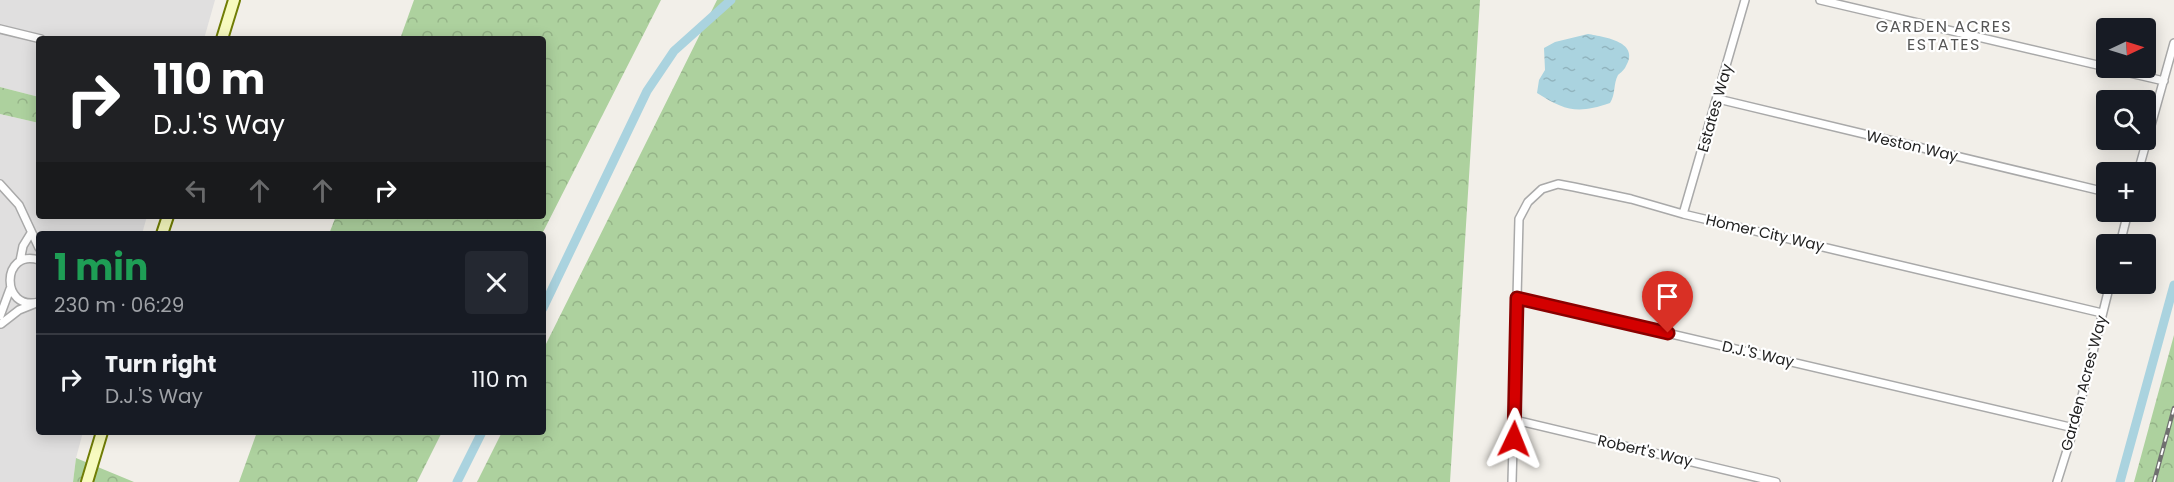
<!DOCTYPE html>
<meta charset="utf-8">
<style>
body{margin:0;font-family:Poppins,sans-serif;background:#242831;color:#f1f3f6;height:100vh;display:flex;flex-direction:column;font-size:22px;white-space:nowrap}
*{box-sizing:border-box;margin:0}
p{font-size:20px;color:#9ea1a6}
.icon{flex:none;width:33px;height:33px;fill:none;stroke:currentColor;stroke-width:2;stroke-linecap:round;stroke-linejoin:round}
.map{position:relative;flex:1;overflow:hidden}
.sheet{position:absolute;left:36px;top:231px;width:510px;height:204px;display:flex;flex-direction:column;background:#171b24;border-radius:6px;box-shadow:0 3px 15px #0003}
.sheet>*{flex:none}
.guide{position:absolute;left:36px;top:36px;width:510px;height:183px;border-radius:6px;box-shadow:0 3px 15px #0003;background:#202124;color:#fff;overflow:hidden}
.needle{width:39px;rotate:86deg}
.fabs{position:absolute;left:2096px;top:18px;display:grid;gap:12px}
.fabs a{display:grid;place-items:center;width:60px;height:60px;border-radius:6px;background:#171b24;box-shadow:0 3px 15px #0003;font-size:30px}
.pin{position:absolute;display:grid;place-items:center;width:51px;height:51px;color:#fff;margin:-62px -26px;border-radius:50% 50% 50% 0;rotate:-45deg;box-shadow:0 0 6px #0007}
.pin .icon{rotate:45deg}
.me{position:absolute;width:66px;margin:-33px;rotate:2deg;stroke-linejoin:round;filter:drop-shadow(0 0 4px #0008)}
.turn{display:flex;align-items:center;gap:21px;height:126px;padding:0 18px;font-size:27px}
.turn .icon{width:78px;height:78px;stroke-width:2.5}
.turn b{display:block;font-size:42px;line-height:51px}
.lanes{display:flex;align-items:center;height:57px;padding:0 18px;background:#0003;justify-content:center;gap:30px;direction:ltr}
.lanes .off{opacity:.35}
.round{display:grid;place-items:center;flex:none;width:63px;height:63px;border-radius:6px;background:#242831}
.summary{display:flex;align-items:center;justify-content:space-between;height:102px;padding:0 18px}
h1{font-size:36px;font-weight:700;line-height:45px;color:#1e9e55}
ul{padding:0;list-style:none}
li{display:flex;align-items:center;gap:18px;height:90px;padding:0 18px;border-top:2px solid #363941}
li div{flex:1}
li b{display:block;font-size:22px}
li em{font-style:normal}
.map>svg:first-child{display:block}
</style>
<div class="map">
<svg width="2174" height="482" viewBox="0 0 2174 482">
<defs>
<pattern id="forest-crowns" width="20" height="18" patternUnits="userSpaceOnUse" patternTransform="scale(1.5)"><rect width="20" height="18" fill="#add19e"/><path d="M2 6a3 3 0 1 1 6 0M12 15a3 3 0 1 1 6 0" fill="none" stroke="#95b388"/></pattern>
<pattern id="water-ripples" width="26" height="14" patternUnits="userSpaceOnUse" patternTransform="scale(1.5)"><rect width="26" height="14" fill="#aad3df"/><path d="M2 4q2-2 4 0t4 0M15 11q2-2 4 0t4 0" fill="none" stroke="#92b5bf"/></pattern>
</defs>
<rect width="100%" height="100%" fill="#f2efe9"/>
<path fill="#e0dfdf" d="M 0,0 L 215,0 L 204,39 L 39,39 L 39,97 L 0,87 Z
M 0,114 L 39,123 L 39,216 L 147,216 L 142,234 L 39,234 L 39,432 L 83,432 L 76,458 L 73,482 L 0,482 Z"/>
<path fill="url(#forest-crowns)" d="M 414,0 L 661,0 L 542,234 L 329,234 L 336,216 L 543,216 L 543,39 L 400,39 Z
M 717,0 L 1480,0 L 1450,482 L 477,482 L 502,432 L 543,432 L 543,350 Z
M 0,87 L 39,97 L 39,123 L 0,114 Z
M 2174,335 L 2174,482 L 2134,482 Z
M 257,432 L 442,432 L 417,482 L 239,482 Z
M 76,458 L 134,482 L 73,482 Z"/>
<path fill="url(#water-ripples)" d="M 1588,34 C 1605,37 1642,42 1625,68 C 1623,71 1620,73 1618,75 C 1613,84 1616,94 1610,103 C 1578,114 1565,111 1537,93 L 1539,80 L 1545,70 L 1544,48 L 1555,42 Z"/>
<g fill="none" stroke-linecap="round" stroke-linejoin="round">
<path stroke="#aad3df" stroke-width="9" d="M 543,308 L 647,91 L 674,51 L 731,0
M 457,482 L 482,432
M 2120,482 L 2174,285"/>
<defs>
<path id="minor" d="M 1820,0 L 2106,67
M 0,29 L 41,39
M 2108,68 L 2164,81
M 1718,99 L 2106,192
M 2138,172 L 2174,43
M 0,184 L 19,205 L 39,248
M 1683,214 L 1745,0
M 2120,244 L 2128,212
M 39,260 C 1,248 0,312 39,302
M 20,261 L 23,246 L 31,233
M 1517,298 L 1519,219 L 1528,202 L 1542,189 L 1558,184 L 1574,187 L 1631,199 L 1683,214 L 2102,313
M 0,316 L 10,289
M 1,324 L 19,310 L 34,304
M 1515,420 L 1776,482
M 1512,482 L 1517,298 L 2074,428
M 2057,482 L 2074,428 L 2110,284"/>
<path id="secondary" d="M 222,39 L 234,0
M 162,234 L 168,216
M 87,482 L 102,432"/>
</defs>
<use href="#minor" stroke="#a9a9a9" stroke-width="10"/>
<use href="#secondary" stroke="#707d05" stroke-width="14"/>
<use href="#minor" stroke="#fff" stroke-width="7"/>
<use href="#secondary" stroke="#f7fabf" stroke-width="10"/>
<defs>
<path id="rail" d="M 2154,482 L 2174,408"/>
</defs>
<use href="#rail" stroke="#707070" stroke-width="4.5"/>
<use href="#rail" stroke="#fff" stroke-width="2" stroke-dasharray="7" stroke-linecap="butt"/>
</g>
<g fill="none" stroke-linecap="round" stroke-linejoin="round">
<defs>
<path id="route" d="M 1514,439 L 1517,298 L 1668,333"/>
</defs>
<use href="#route" stroke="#8a0000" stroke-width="15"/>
<use href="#route" stroke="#d40000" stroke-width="10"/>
</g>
<g text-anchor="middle" stroke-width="4.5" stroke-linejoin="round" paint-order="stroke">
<g font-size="15" fill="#222" stroke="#fff">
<text transform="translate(1715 108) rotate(-74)" y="5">Estates Way</text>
<text transform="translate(1912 146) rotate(13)" y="5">Weston Way</text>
<text transform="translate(1765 233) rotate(13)" y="5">Homer City Way</text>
<text transform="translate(1758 354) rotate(13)" y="5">D.J.'S Way</text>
<text transform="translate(2084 383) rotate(-75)" y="5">Garden Acres Way</text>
<text transform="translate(1645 451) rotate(13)" y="5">Robert's Way</text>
</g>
<g font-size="16" letter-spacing="1.5" fill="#555" stroke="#fff">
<text x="1944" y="32">GARDEN ACRES<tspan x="1944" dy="18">ESTATES</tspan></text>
</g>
</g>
</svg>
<div class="fabs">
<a><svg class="needle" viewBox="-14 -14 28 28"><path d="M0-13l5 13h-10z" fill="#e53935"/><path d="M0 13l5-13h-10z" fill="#9ea1a6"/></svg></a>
<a><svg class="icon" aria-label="search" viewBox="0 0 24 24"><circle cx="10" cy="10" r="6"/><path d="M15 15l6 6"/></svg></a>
<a>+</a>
<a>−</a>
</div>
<div class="pin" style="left:1668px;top:333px;background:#d93025"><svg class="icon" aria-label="arrive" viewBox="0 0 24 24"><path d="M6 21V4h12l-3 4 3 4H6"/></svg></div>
<svg class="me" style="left:1514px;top:439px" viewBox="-20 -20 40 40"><path d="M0-17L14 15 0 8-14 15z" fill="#d40000" stroke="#fff" stroke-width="4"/></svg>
<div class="guide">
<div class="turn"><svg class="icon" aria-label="right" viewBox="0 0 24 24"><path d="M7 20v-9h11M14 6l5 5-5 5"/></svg><div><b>110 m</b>D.J.'S Way</div></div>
<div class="lanes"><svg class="icon off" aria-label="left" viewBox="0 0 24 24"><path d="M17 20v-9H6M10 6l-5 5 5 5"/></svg><svg class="icon off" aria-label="ahead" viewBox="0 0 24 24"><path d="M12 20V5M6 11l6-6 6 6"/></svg><svg class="icon off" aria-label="ahead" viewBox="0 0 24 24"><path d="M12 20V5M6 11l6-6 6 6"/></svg><svg class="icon" aria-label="right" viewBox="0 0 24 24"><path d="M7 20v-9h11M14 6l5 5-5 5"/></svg></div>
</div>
<section class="sheet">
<div class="summary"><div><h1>1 min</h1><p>230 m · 06:29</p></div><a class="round"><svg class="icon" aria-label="close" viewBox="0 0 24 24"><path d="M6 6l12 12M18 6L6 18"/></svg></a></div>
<ul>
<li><svg class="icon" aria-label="right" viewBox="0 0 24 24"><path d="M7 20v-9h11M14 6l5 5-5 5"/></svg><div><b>Turn right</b><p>D.J.'S Way</p></div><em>110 m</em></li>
</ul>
</section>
</div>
